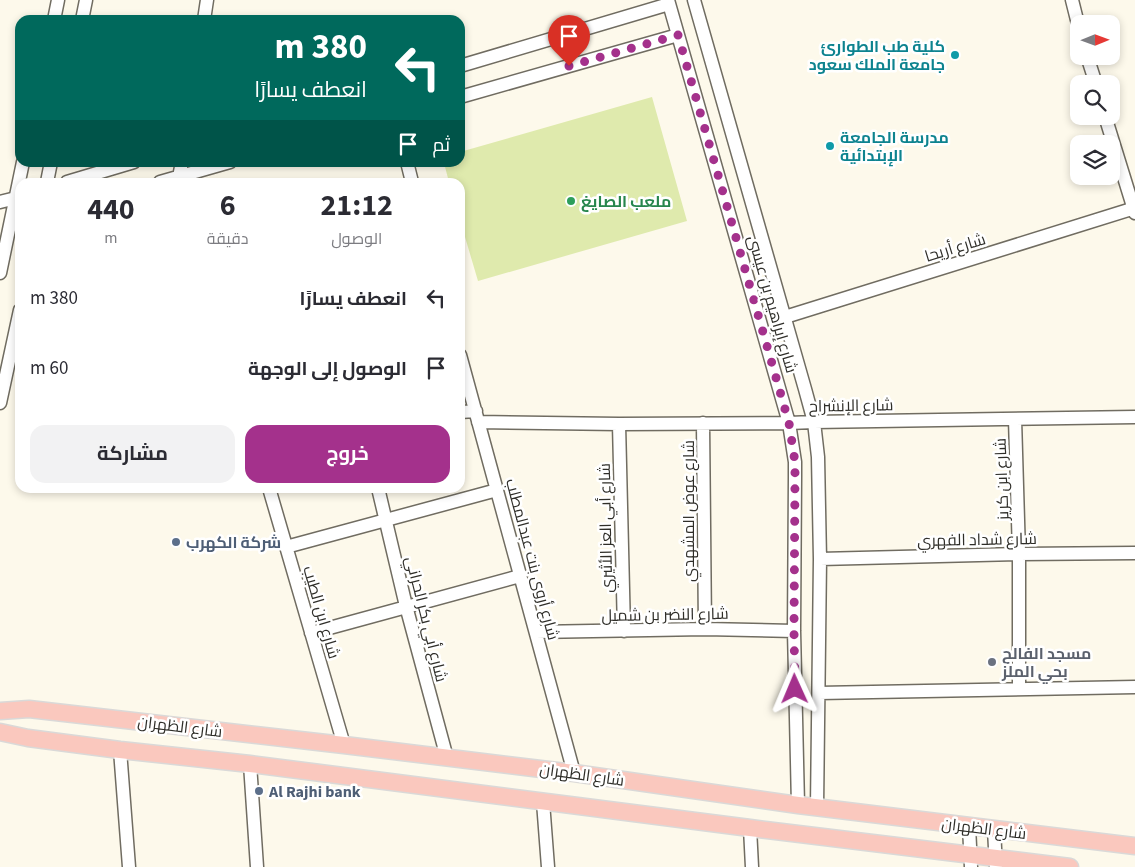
<!DOCTYPE html>
<html lang="ar">
<meta charset="utf-8">
<style>
body{margin:0;font-family:"Source Sans 3",Cairo,sans-serif;background:#f2f2f3;color:#2b2b33;direction:rtl;height:100vh;display:flex;flex-direction:column;font-size:19px;white-space:nowrap}
*{box-sizing:border-box;margin:0}
p{font-size:16px;color:#7c7c81}
.icon{flex:none;width:28px;height:28px;fill:none;stroke:currentColor;stroke-width:2;stroke-linecap:round;stroke-linejoin:round}
.map{position:relative;flex:1;overflow:hidden;direction:ltr}
.panel{position:absolute;left:15px;top:178px;width:450px;height:315px;display:flex;flex-direction:column;background:#fff;border-radius:15px;box-shadow:0 2px 8px #0003;direction:rtl}
.panel>*{flex:none}
.banner{position:absolute;left:15px;top:15px;width:450px;height:152px;border-radius:15px;box-shadow:0 2px 8px #0003;direction:rtl;background:#00695c;color:#fff;overflow:hidden}
.needle{width:32px;rotate:89deg}
.tools{position:absolute;left:1070px;top:15px;display:grid;gap:10px}
.tools a{display:grid;place-items:center;width:50px;height:50px;border-radius:10px;background:#fff;box-shadow:0 2px 8px #0003;font-size:25px}
.pin{position:absolute;display:grid;place-items:center;width:42px;height:42px;color:#fff;margin:-51px -21px;border-radius:50% 50% 50% 0;rotate:-45deg;box-shadow:0 0 5px #0007}
.pin .icon{rotate:45deg}
.me{position:absolute;width:55px;margin:-28px;rotate:359deg;stroke-linejoin:round;filter:drop-shadow(0 0 4px #0008)}
.turn{display:flex;align-items:center;gap:18px;height:105px;padding:0 15px;font-size:22px}
.turn .icon{width:65px;height:65px;stroke-width:2.5}
.turn b{display:block;font-size:35px;line-height:42px}
.then{display:flex;align-items:center;height:48px;padding:0 15px;background:#0003;gap:10px;font-size:19px}
.eta{display:flex;justify-content:space-evenly;align-items:center;height:85px;text-align:center}
.eta b{font-size:30px;font-weight:700;line-height:35px}
.cta{display:flex;gap:10px;margin-top:auto;padding:10px 15px}
.cta a{flex:1;height:58px;border-radius:15px;background:#a4318c;color:#fff;font-size:20px;font-weight:700;line-height:58px;text-align:center}
.cta a+a{background:#f2f2f3;color:#2b2b33}
ul{padding:0;list-style:none}
li{display:flex;align-items:center;gap:15px;height:70px;padding:0 15px}
li div{flex:1}
li b{display:block;font-size:19px}
li em{font-style:normal}
.map>svg:first-child{display:block}
</style>
<div class="map">
<svg width="1135" height="867" viewBox="0 0 1135 867">
<rect width="100%" height="100%" fill="#fdf9eb"/>
<path fill="#dfeaad" d="M 652,97 L 687,221 L 478,281 L 460,220 L 460,182 L 449,182 L 444,163 L 460,162 L 460,152 Z"/>
<g fill="none" stroke-linecap="round" stroke-linejoin="round">
<defs>
<path id="minor" d="M 668,0 L 789,423 L 795,462 L 795,477 L 794,631 L 798,805
M 694,0 L 805,389 L 814,422 L 818,457 L 820,559 L 817,807
M 1072,0 L 1079,28
M 54,20 L 58,0
M 82,20 L 86,0
M 204,20 L 207,0
M 1087,56 L 1096,84
M 460,66 L 669,4
M 460,97 L 678,35
M 1105,116 L 1135,213
M 407,162 L 412,182
M 47,182 L 51,162
M 67,182 L 134,162
M 160,182 L 230,162
M 181,182 L 179,177 L 182,162
M 0,202 L 20,197
M 0,273 L 23,162
M 785,317 L 1135,208
M 460,355 L 574,773
M 0,403 L 20,310
M 460,412 L 476,411
M 1015,419 L 1019,554 L 1019,689
M 478,422 L 619,424 L 789,423 L 814,422 L 1135,417
M 703,423 L 705,629
M 619,424 L 624,631
M 269,488 L 344,745
M 378,488 L 406,606 L 447,758
M 286,547 L 497,490
M 820,559 L 1019,554 L 1135,553
M 536,632 L 705,629 L 794,631
M 311,633 L 520,576
M 819,693 L 1135,687
M 120,750 L 129,867
M 250,764 L 257,867
M 543,802 L 548,867
M 969,826 L 971,867
M 750,828 L 752,867
M 994,829 L 996,867"/>
<path id="major" d="M 0,711 L 29,709 L 344,745 L 574,773 L 798,805 L 1135,846
M 0,732 L 28,738 L 120,750 L 250,764 L 750,828 L 1070,867"/>
</defs>
<use href="#minor" stroke="#706c61" stroke-width="15"/>
<use href="#major" stroke="#dad9d8" stroke-width="19"/>
<use href="#minor" stroke="#fff" stroke-width="12"/>
<use href="#major" stroke="#fac8be" stroke-width="16"/>
</g>
<g fill="none" stroke-linecap="round" stroke-linejoin="round">
<path stroke="#a4318c" stroke-width="9" stroke-dasharray="0 16.2" d="M 569,66 L 678,35 L 789,423 L 795,462 L 795,477 L 794,631 L 795,689"/>
</g>
<g fill="#0f9aa8" stroke="#fff" stroke-width="2">
<circle cx="955" cy="55" r="5"/>
<circle cx="830" cy="146" r="5"/>
</g>
<circle fill="#2e9e5b" stroke="#fff" stroke-width="2" cx="571" cy="201" r="5"/>
<g fill="#5c6f8a" stroke="#fff" stroke-width="2">
<circle cx="176" cy="542" r="5"/>
<circle cx="259" cy="791" r="5"/>
</g>
<circle fill="#6b7280" stroke="#fff" stroke-width="2" cx="992" cy="662" r="5"/>
<g text-anchor="middle" stroke-width="5" stroke-linejoin="round" paint-order="stroke">
<g font-size="16" font-weight="bold" fill="#0d838f" stroke="#fff" text-anchor="end">
<text x="945" y="52">كلية طب الطوارئ<tspan x="945" dy="18">جامعة الملك سعود</tspan></text>
<text x="840" y="143" text-anchor="start">مدرسة الجامعة<tspan x="840" dy="18">الإبتدائية</tspan></text>
</g>
<g font-size="16" font-weight="bold" fill="#27864d" stroke="#fff" text-anchor="start">
<text x="581" y="207">ملعب الصايغ</text>
</g>
<g font-size="16" fill="#2f2e29" stroke="#fff">
<text transform="translate(955 247) rotate(-17)" y="6">شارع أريحا</text>
<text transform="translate(773 304) rotate(74)" y="6">شارع إبراهيم بن عيسى</text>
<text transform="translate(851 405) rotate(-1)" y="6">شارع الإنشراح</text>
<text transform="translate(1001 479) rotate(-92)" y="6">شارع ابن كريز</text>
<text transform="translate(688 511) rotate(-90)" y="6">شارع عوض المشهدي</text>
<text transform="translate(605 528) rotate(-91)" y="6">شارع أبي العز الأثيري</text>
<text transform="translate(977 539) rotate(-1)" y="6">شارع شداد الفهري</text>
<text transform="translate(533 559) rotate(75)" y="6">شارع أروى بنت عبدالمطلب</text>
<text transform="translate(322 612) rotate(74)" y="6">شارع ابن الطيب</text>
<text transform="translate(665 614) rotate(-1)" y="6">شارع النضر بن شميل</text>
<text transform="translate(427 619) rotate(76)" y="6">شارع أبي بكر الحراني</text>
<text transform="translate(180 726) rotate(7)" y="6">شارع الظهران</text>
<text transform="translate(582 774) rotate(8)" y="6">شارع الظهران</text>
<text transform="translate(984 828) rotate(7)" y="6">شارع الظهران</text>
</g>
<g font-size="16" font-weight="bold" fill="#4e5e75" stroke="#fff" text-anchor="start">
<text x="186" y="548">شركة الكهرب</text>
<text x="269" y="797">Al Rajhi bank</text>
</g>
<g font-size="16" font-weight="bold" fill="#5b616d" stroke="#fff" text-anchor="start">
<text x="1002" y="659">مسجد الفالح<tspan x="1002" dy="18">بحي الملز</tspan></text>
</g>
</g>
</svg>
<div class="tools">
<a><svg class="needle" viewBox="-14 -14 28 28"><path d="M0-13l5 13h-10z" fill="#e53935"/><path d="M0 13l5-13h-10z" fill="#7c7c81"/></svg></a>
<a><svg class="icon" aria-label="search" viewBox="0 0 24 24"><circle cx="10" cy="10" r="6"/><path d="M15 15l6 6"/></svg></a>
<a><svg class="icon" aria-label="layers" viewBox="0 0 24 24"><path d="M12 4l9 5-9 5-9-5zM3 14l9 5 9-5"/></svg></a>
</div>
<div class="pin" style="left:569px;top:66px;background:#d93025"><svg class="icon" aria-label="arrive" viewBox="0 0 24 24"><path d="M6 21V4h12l-3 4 3 4H6"/></svg></div>
<svg class="me" style="left:795px;top:689px" viewBox="-20 -20 40 40"><path d="M0-17L14 15 0 8-14 15z" fill="#a4318c" stroke="#fff" stroke-width="4"/></svg>
<div class="banner">
<div class="turn"><svg class="icon" aria-label="left" viewBox="0 0 24 24"><path d="M17 20v-9H6M10 6l-5 5 5 5"/></svg><div><b>380 m</b>انعطف يسارًا</div></div>
<div class="then">ثم<svg class="icon" aria-label="arrive" viewBox="0 0 24 24"><path d="M6 21V4h12l-3 4 3 4H6"/></svg></div>
</div>
<section class="panel">
<div class="eta">
<div><b>21:12</b><p>الوصول</p></div>
<div><b>6</b><p>دقيقة</p></div>
<div><b>440</b><p>m</p></div>
</div>
<ul>
<li><svg class="icon" aria-label="left" viewBox="0 0 24 24"><path d="M17 20v-9H6M10 6l-5 5 5 5"/></svg><div><b>انعطف يسارًا</b></div><em>380 m</em></li>
<li><svg class="icon" aria-label="arrive" viewBox="0 0 24 24"><path d="M6 21V4h12l-3 4 3 4H6"/></svg><div><b>الوصول إلى الوجهة</b></div><em>60 m</em></li>
</ul>
<div class="cta"><a>خروج</a><a>مشاركة</a></div>
</section>
</div>
